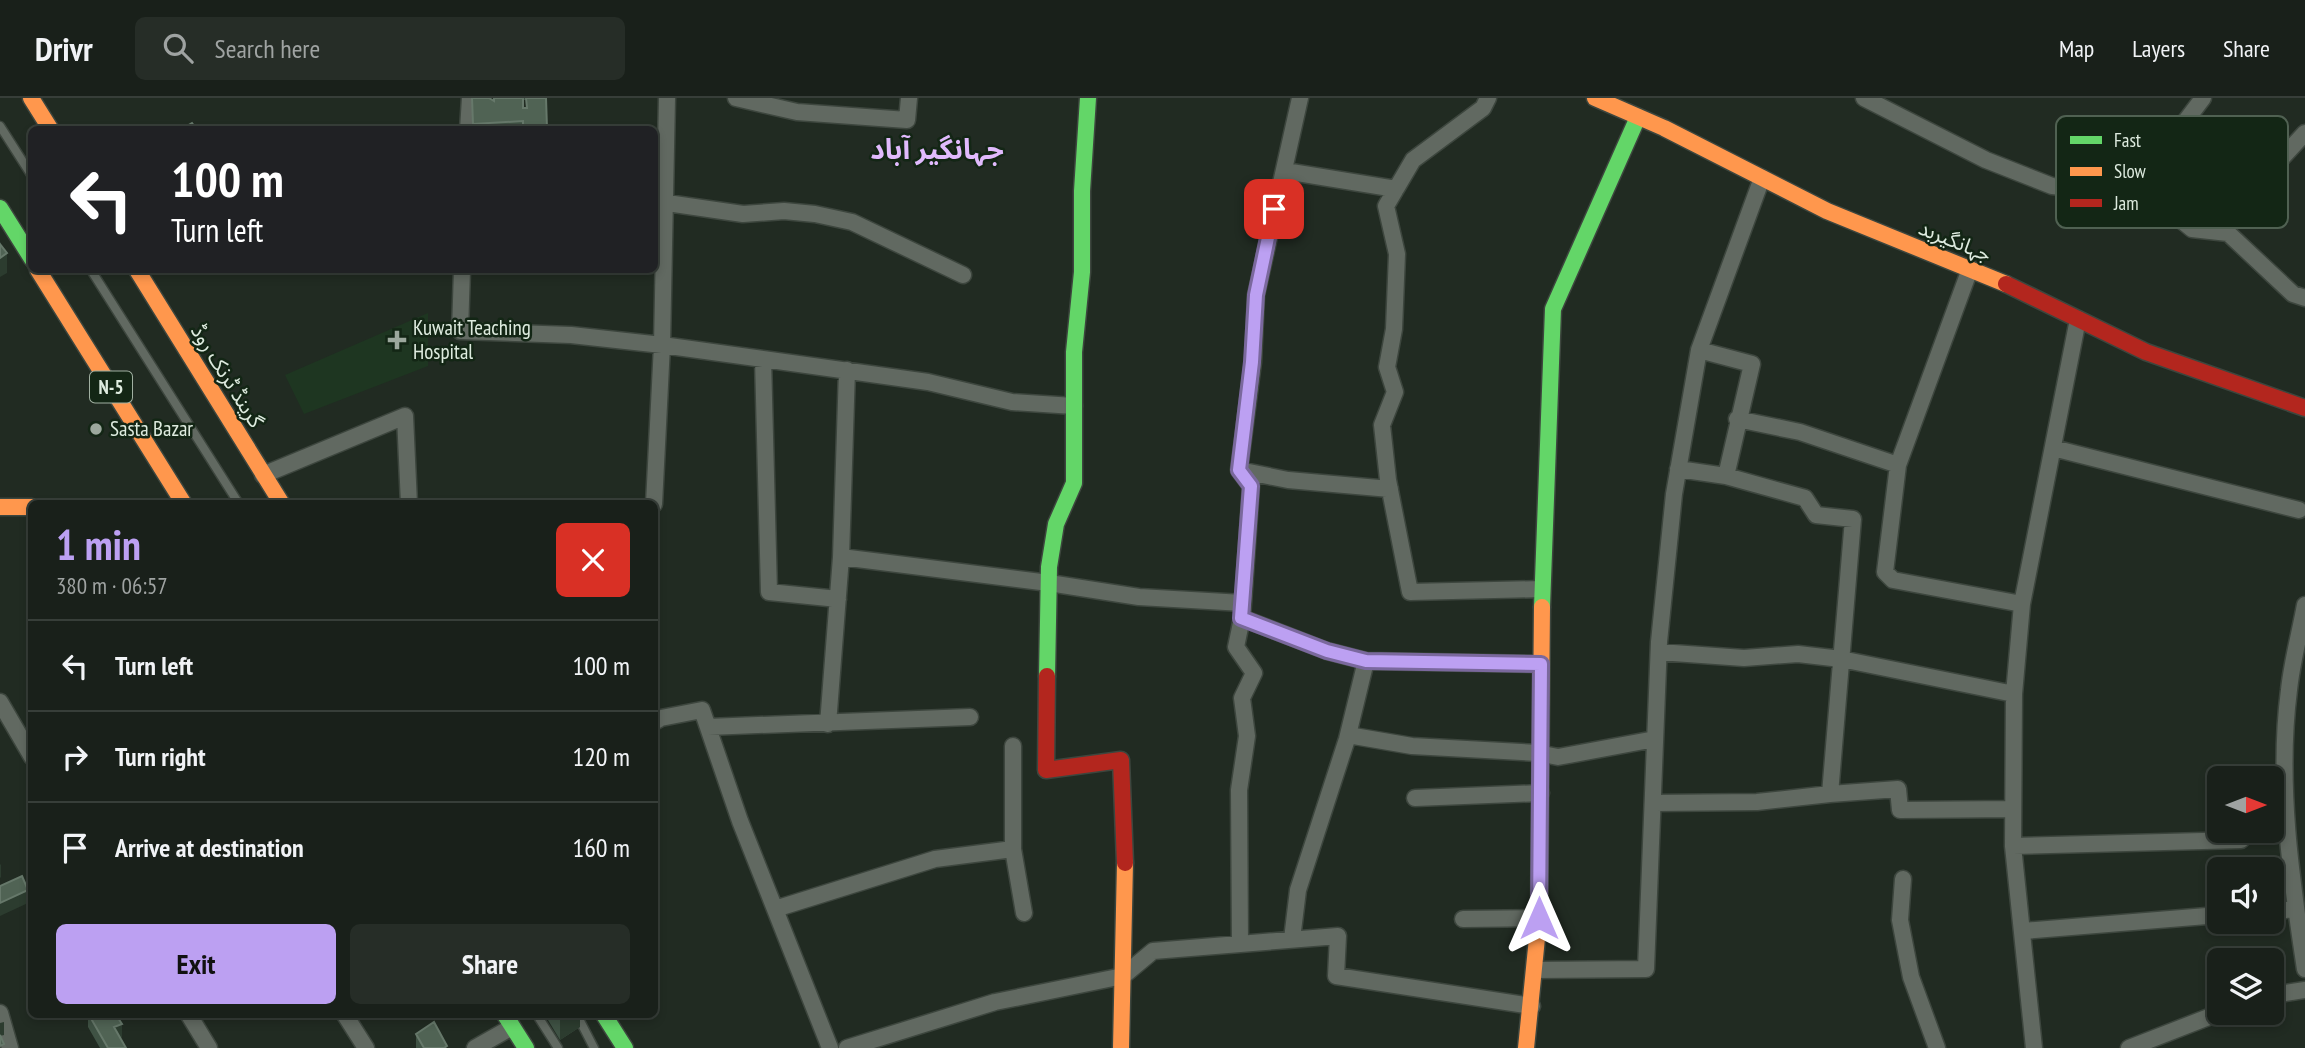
<!DOCTYPE html>
<meta charset="utf-8">
<style>
body{margin:0;font-family:"PT Sans Narrow","Noto Sans Arabic",sans-serif;background:#262d27;color:#f1f3f6;height:100vh;display:flex;flex-direction:column;font-size:26px;white-space:nowrap}
*{box-sizing:border-box;margin:0}
p{font-size:23px;color:#9fa3a2}
.icon{flex:none;width:38px;height:38px;fill:none;stroke:currentColor;stroke-width:2;stroke-linecap:round;stroke-linejoin:round}
.map{position:relative;flex:1;overflow:hidden}
.panel{position:absolute;left:28px;top:402px;width:630px;height:518px;display:flex;flex-direction:column;background:#19201a;border-radius:10px;box-shadow:0 4px 10px #0003,0 0 0 2px #373e39}
.panel>*{flex:none}
.hud{position:absolute;left:28px;top:28px;width:630px;height:147px;border-radius:10px;box-shadow:0 4px 10px #0003,0 0 0 2px #373e39;background:#202124;color:#fff;overflow:hidden}
.needle{width:46px;rotate:90deg}
.fabs{position:absolute;left:2207px;top:668px;display:grid;gap:14px}
.fabs a{display:grid;place-items:center;width:77px;height:77px;border-radius:10px;background:#19201a;box-shadow:0 4px 10px #0003,0 0 0 2px #373e39;font-size:35px}
.pin{position:absolute;display:grid;place-items:center;width:60px;height:60px;color:#fff;margin:-30px;border-radius:14px;box-shadow:0 4px 10px #0006}
.me{position:absolute;width:77px;margin:-38px;rotate:0deg;stroke-linejoin:round;filter:drop-shadow(0 0 5px #0008)}
.turn{display:flex;align-items:center;gap:24px;height:147px;padding:0 28px;font-size:32px}
.turn .icon{width:91px;height:91px;stroke-width:2.5}
.turn b{display:block;font-size:49px;line-height:60px}
.round{display:grid;place-items:center;flex:none;width:74px;height:74px;border-radius:10px;background:#262d27}
.head{display:flex;align-items:center;justify-content:space-between;height:119px;padding:0 28px}
h1{font-size:42px;font-weight:600;line-height:52px;color:#bca0f2}
.action{display:flex;gap:14px;margin-top:auto;padding:14px 28px}
.action a{flex:1;height:80px;border-radius:10px;background:#bca0f2;color:#111;font-size:28px;font-weight:600;line-height:80px;text-align:center}
.action a+a{background:#262d27;color:#f1f3f6}
ul{padding:0;list-style:none}
li{display:flex;align-items:center;gap:21px;height:91px;padding:0 28px;border-top:2px solid #373e39}
li div{flex:1}
li b{display:block;font-size:26px}
li em{font-style:normal}
header{display:flex;align-items:center;gap:42px;box-sizing:border-box;height:98px;padding:0 35px;background:#19201a;border-bottom:2px solid #373e39}
header strong{font-size:33px}
nav{display:flex;gap:38px;margin-inline-start:auto;font-size:24px}
.search{width:490px;height:63px;background:#262d27;display:flex;align-items:center;gap:18px;box-sizing:border-box;padding:0 24px;border-radius:10px;color:#9fa3a2;font-size:26px}
.map>svg:first-child{display:block}
</style>
<header>
<strong>Drivr</strong>
<div class="search"><svg class="icon" aria-label="search" viewBox="0 0 24 24"><circle cx="10" cy="10" r="6"/><path d="M15 15l6 6"/></svg>Search here</div>
<nav><a>Map</a><a>Layers</a><a>Share</a></nav>
</header>
<div class="map">
<svg width="2305" height="950" viewBox="0 0 2305 950">
<rect width="100%" height="100%" fill="#212b22"/>
<path fill="#1e3621" d="M 428,215 L 428,268 L 304,316 L 285,277 Z"/>
<g fill="none" stroke-linecap="round" stroke-linejoin="round">
<defs>
<path id="lane" d="M 0,28 L 32,78
M 91,172 L 239,406
M 537,917 L 558,950
M 577,917 L 594,950"/>
<path id="street" d="M 736,0 L 797,14 L 907,22 L 909,0
M 1300,0 L 1256,197 L 1253,264 L 1239,372 L 1251,388 L 1242,520 L 1327,553 L 1366,563 L 1541,566
M 1488,0 L 1483,10 L 1413,62 L 1386,108 L 1397,156 L 1394,231 L 1387,269 L 1395,294 L 1382,327 L 1388,382 L 1410,494 L 1542,491
M 1864,0 L 1986,62 L 2052,88 L 2108,93 L 2154,65 L 2203,0
M 468,32 L 470,0
M 1285,73 L 1396,91
M 2130,80 L 2192,131 L 2228,135 L 2293,196 L 2305,200
M 667,105 L 743,116 L 784,113 L 815,116 L 852,124 L 963,177
M 2214,133 L 2305,35
M 1970,171 L 1898,367 L 1885,474 L 1893,482 L 2022,506
M 462,172 L 460,233 L 571,237 L 662,247 L 928,284 L 1012,304 L 1074,308
M 763,261 L 769,494 L 838,501
M 1737,321 L 1800,334 L 1898,367
M 2053,350 L 2299,412
M 1678,371 L 1726,378 L 1752,266 L 1699,252
M 1239,372 L 1288,382 L 1390,391
M 263,377 L 405,318 L 409,406
M 1726,378 L 1805,400 L 1816,417 L 1853,421 L 1830,696 L 1898,691 L 1900,712 L 2013,711
M 654,406 L 662,247 L 667,0
M 841,459 L 1049,485 L 1139,499 L 1243,505
M 2305,507 C 2300,535 2292,563 2289,592 C 2277,684 2291,780 2305,871
M 1659,554 L 1744,560 L 1798,556 L 1841,561 L 2014,596
M 0,604 L 32,659
M 654,624 L 661,620 L 702,612 L 740,723 L 830,950
M 828,626 L 841,459 L 847,272
M 708,629 L 970,619
M 1348,637 L 1412,648 L 1538,655 L 1558,659 L 1655,641
M 1013,648 L 1013,751 L 1024,815
M 1415,700 L 1541,695
M 1654,705 L 1757,704 L 1830,696
M 2013,748 L 2241,742
M 1903,781 L 1900,822 L 1911,879 L 1937,950
M 775,811 L 935,761 L 1013,751
M 2272,813 L 2296,811
M 1463,821 L 1539,820
M 2023,833 L 2219,817
M 1292,841 L 1298,792 L 1347,641 L 1366,563
M 1240,846 L 1239,692 L 1247,638 L 1242,600 L 1254,575 L 1236,549 L 1242,520
M 1536,872 L 1646,871 L 1659,544 L 1674,396 L 1699,252 L 1762,80
M 2272,897 L 2305,892
M 0,915 L 10,950
M 189,917 L 209,950
M 345,917 L 366,950
M 475,950 L 512,929
M 847,950 L 995,904 L 1123,878 L 1153,853 L 1338,838 L 1336,878 L 1532,908
M 2034,950 L 2013,748 L 2014,596 L 2022,506 L 2078,221
M 2129,950 L 2219,915"/>
<path id="fast" d="M 0,110 L 32,161
M 1542,509 L 1553,211 L 1638,19
M 1047,578 L 1049,469 L 1056,426 L 1074,385 L 1074,254 L 1082,174 L 1082,93 L 1088,0
M 505,917 L 526,950
M 604,917 L 625,950"/>
<path id="slow" d="M 31,0 L 51,32
M 1595,0 L 1664,30 L 1827,113 L 2006,186
M 38,172 L 184,406
M 137,172 L 282,406
M 0,409 L 32,409
M 1121,950 L 1125,765
M 1526,950 L 1539,820 L 1542,509"/>
<path id="jam" d="M 2006,186 L 2146,254 L 2305,310
M 1047,578 L 1046,672 L 1121,662 L 1125,765"/>
</defs>
<use href="#lane" stroke="#3d463e" stroke-width="11"/>
<use href="#street" stroke="#3d463e" stroke-width="19"/>
<use href="#fast" stroke="#3d463e" stroke-width="19"/>
<use href="#slow" stroke="#3d463e" stroke-width="19"/>
<use href="#jam" stroke="#3d463e" stroke-width="19"/>
<use href="#lane" stroke="#616961" stroke-width="8"/>
<use href="#street" stroke="#616961" stroke-width="16"/>
<use href="#fast" stroke="#63d668" stroke-width="16"/>
<use href="#slow" stroke="#ff974d" stroke-width="16"/>
<use href="#jam" stroke="#b3261e" stroke-width="16"/>
</g>
<path fill="#3f5244" fill-rule="evenodd" d="M 472,0 L 494,3 L 494,0 L 546,0 L 547,32 L 473,32 ZM 523,2 L 526,2 L 526,10 L 523,10 Z
M 88,917 L 122,939 L 120,940 L 126,950 L 100,950 L 88,929 Z
M 545,917 L 580,917 L 580,929 L 560,942 Z
M 416,936 L 447,950 L 416,950 Z"/>
<path fill="#2c3c2f" d="M 7,155 L 7,175 L 0,179 L 0,160 Z
M 1,766 L 1,779 L 0,780 L 0,767 Z
M 28,792 L 28,805 L 0,818 L 0,805 Z
M 120,917 L 127,917 L 120,922 Z
M 227,917 L 236,917 L 227,921 Z
M 560,917 L 580,917 L 580,929 L 560,942 Z
M 4,924 L 4,937 L 0,938 L 0,925 Z
M 122,926 L 122,939 L 114,942 L 114,929 Z"/>
<path fill="#506354" stroke="#66786a" stroke-width="2" d="M 472,0 L 489,0 L 494,3 L 494,0 L 523,0 L 523,10 L 527,10 L 526,0 L 546,0 L 547,30 L 523,32 L 523,23 L 473,26 Z
M 192,25 L 197,32 L 180,32 Z
M 0,146 L 7,155 L 0,160 Z
M 22,778 L 28,792 L 0,805 L 0,788 Z
M 89,917 L 106,917 L 101,920 L 109,917 L 116,917 L 122,926 L 114,929 L 126,950 L 108,950 Z
M 434,924 L 447,948 L 444,950 L 424,950 L 416,936 Z
M 0,937 L 4,946 L 0,948 Z"/>
<g fill="none" stroke-linecap="round" stroke-linejoin="round">
<defs>
<path id="route" d="M 1274,111 L 1256,197 L 1252,264 L 1239,372 L 1251,388 L 1241,520 L 1327,553 L 1366,563 L 1541,566 L 1539,820"/>
</defs>
<use href="#route" stroke="#7a689d" stroke-width="18"/>
<use href="#route" stroke="#bca0f2" stroke-width="12"/>
</g>
<g fill="#9ca89d" stroke="#132615" stroke-width="2.5">
<path d="M393.5 231.5h7v7h7v7h-7v7h-7v-7h-7v-7h7z"/>
<circle cx="96" cy="331" r="7"/>
</g>
<g text-anchor="middle" stroke-width="5" stroke-linejoin="round" paint-order="stroke">
<rect fill="#132615" stroke="#a1b0a2" stroke-width="2" x="90" y="273.5" width="42" height="31" rx="5"/>
<g font-size="19" font-weight="bold" fill="#deebdf">
<text x="111" y="296">N-5</text>
</g>
<g font-size="21" fill="#deebdf" stroke="#132615">
<text transform="translate(1955 143) rotate(22)" y="7">جہانگیربد</text>
<text transform="translate(227 278) rotate(58)" y="7">گرینڈ ٹرنک روڈ</text>
</g>
<g font-size="21" fill="#deebdf" stroke="#132615" text-anchor="start">
<text x="413" y="237">Kuwait Teaching<tspan x="413" dy="24">Hospital</tspan></text>
<text x="110" y="338">Sasta Bazar</text>
</g>
<g font-size="28" font-weight="bold" fill="#e1bafd" stroke="#132615">
<text x="937" y="61">جہانگیر آباد</text>
</g>
</g>
<rect x="2056" y="18" width="232" height="112" rx="10" fill="#132615" stroke="#506152" stroke-width="2"/>
<rect x="2070" y="38" width="32" height="8" fill="#63d668"/>
<rect x="2070" y="69" width="32" height="9" fill="#ff974d"/>
<rect x="2070" y="101" width="32" height="8" fill="#b3261e"/>
<g font-size="19" fill="#deebdf">
<text x="2114" y="49">Fast</text>
<text x="2114" y="80">Slow</text>
<text x="2114" y="112">Jam</text>
</g>
</svg>
<div class="fabs">
<a><svg class="needle" viewBox="-14 -14 28 28"><path d="M0-13l5 13h-10z" fill="#e53935"/><path d="M0 13l5-13h-10z" fill="#9fa3a2"/></svg></a>
<a><svg class="icon" aria-label="sound" viewBox="0 0 24 24"><path d="M4 9h4l5-4v14l-5-4H4zM17 9q2 3 0 6"/></svg></a>
<a><svg class="icon" aria-label="layers" viewBox="0 0 24 24"><path d="M12 4l9 5-9 5-9-5zM3 14l9 5 9-5"/></svg></a>
</div>
<div class="pin" style="left:1274px;top:111px;background:#d93025"><svg class="icon" aria-label="arrive" viewBox="0 0 24 24"><path d="M6 21V4h12l-3 4 3 4H6"/></svg></div>
<svg class="me" style="left:1539px;top:820px" viewBox="-20 -20 40 40"><path d="M0-17L14 15 0 8-14 15z" fill="#bca0f2" stroke="#fff" stroke-width="4"/></svg>
<div class="hud">
<div class="turn"><svg class="icon" aria-label="left" viewBox="0 0 24 24"><path d="M17 20v-9H6M10 6l-5 5 5 5"/></svg><div><b>100 m</b>Turn left</div></div>
</div>
<section class="panel">
<div class="head"><div><h1>1 min</h1><p>380 m · 06:57</p></div><a class="round" style="background:#d93025;color:#fff"><svg class="icon" aria-label="close" viewBox="0 0 24 24"><path d="M6 6l12 12M18 6L6 18"/></svg></a></div>
<ul>
<li><svg class="icon" aria-label="left" viewBox="0 0 24 24"><path d="M17 20v-9H6M10 6l-5 5 5 5"/></svg><div><b>Turn left</b></div><em>100 m</em></li>
<li><svg class="icon" aria-label="right" viewBox="0 0 24 24"><path d="M7 20v-9h11M14 6l5 5-5 5"/></svg><div><b>Turn right</b></div><em>120 m</em></li>
<li><svg class="icon" aria-label="arrive" viewBox="0 0 24 24"><path d="M6 21V4h12l-3 4 3 4H6"/></svg><div><b>Arrive at destination</b></div><em>160 m</em></li>
</ul>
<div class="action"><a>Exit</a><a>Share</a></div>
</section>
</div>
